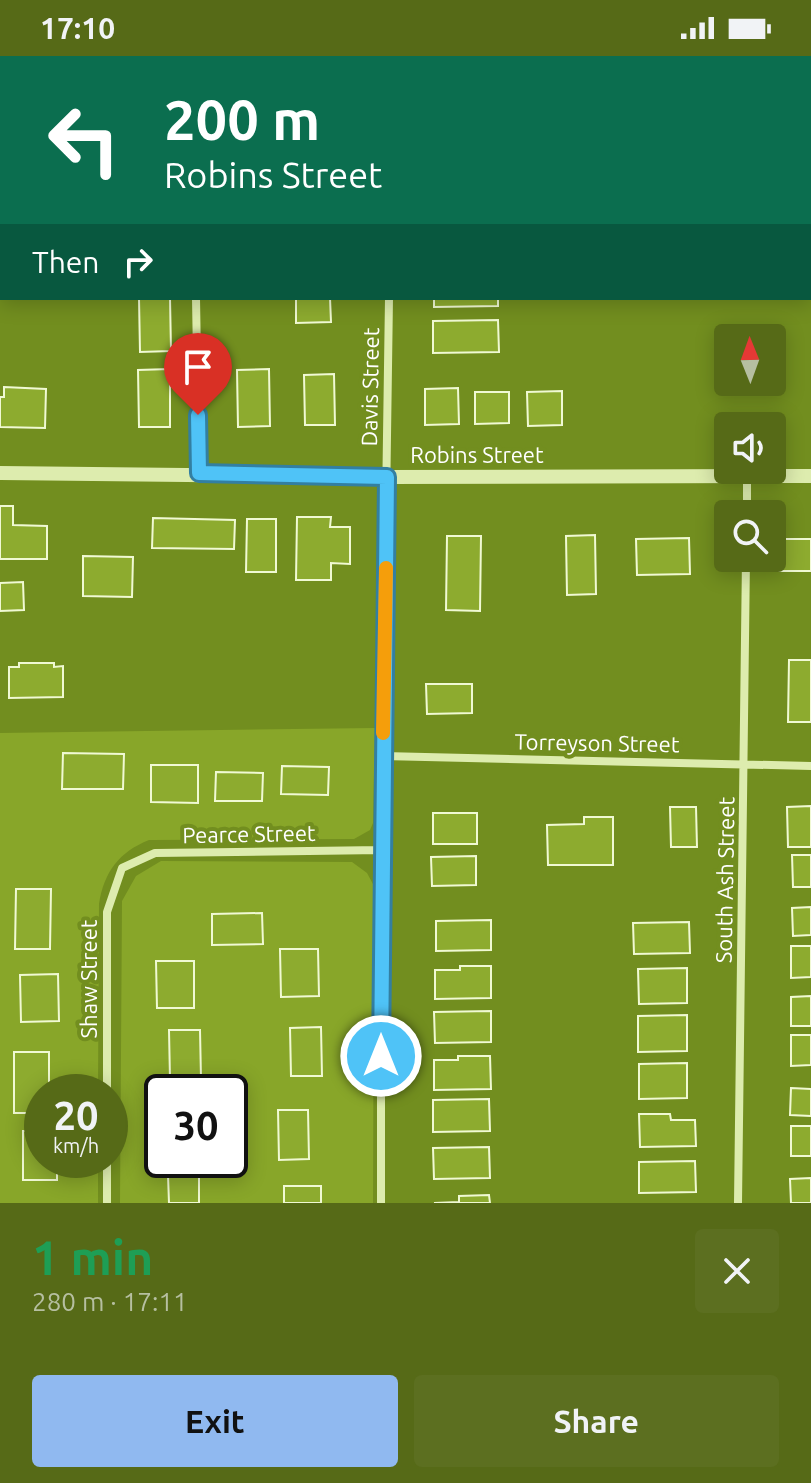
<!DOCTYPE html>
<meta charset="utf-8">
<style>
body{margin:0;font-family:Ubuntu,sans-serif;background:#5c6f20;color:#f1f3f6;height:100vh;display:flex;flex-direction:column;font-size:30px;white-space:nowrap}
*{box-sizing:border-box;margin:0}
p{font-size:26px;color:#b6bfa1}
.icon{flex:none;width:44px;height:44px;fill:none;stroke:currentColor;stroke-width:2;stroke-linecap:round;stroke-linejoin:round}
.map{position:relative;height:1147px;overflow:hidden}
.details{display:flex;flex-direction:column;background:#566a17;flex:1}
.details>*{flex:none}
.top-card{position:absolute;left:0px;top:0px;width:812px;height:244px;box-shadow:0 4px 20px #0003;background:#0b6e4f;color:#fff;overflow:hidden}
.needle{width:52px;rotate:359deg}
.controls{position:absolute;left:714px;top:268px;display:grid;gap:16px}
.controls a{display:grid;place-items:center;width:72px;height:72px;border-radius:8px;background:#566a17;box-shadow:0 4px 20px #0003;font-size:40px}
.speed{position:absolute;left:24px;top:1018px;display:flex;gap:16px;font-size:40px;font-weight:700;text-align:center}
.speed>*{display:grid;place-content:center;width:104px;height:104px;border-radius:50%;background:#566a17;box-shadow:0 4px 20px #0003;line-height:1}
.speed small{font-size:20px;font-weight:400}
.speed .limit{border:4px solid #111;border-radius:12px;background:#fff;color:#111}
.pin{position:absolute;display:grid;place-items:center;width:68px;height:68px;color:#fff;margin:-82px -34px;border-radius:50% 50% 50% 0;rotate:-45deg;box-shadow:0 0 8px #0007}
.pin .icon{rotate:45deg}
.me{position:absolute;width:88px;margin:-44px;rotate:0deg;stroke-linejoin:round;filter:drop-shadow(0 0 6px #0008)}
.turn{display:flex;align-items:center;gap:28px;height:168px;padding:0 32px;font-size:36px}
.turn .icon{width:104px;height:104px;stroke-width:2.5}
.turn b{display:block;font-size:56px;line-height:68px}
.then{display:flex;align-items:center;height:76px;padding:0 32px;background:#0003;gap:16px;font-size:30px}
.round{display:grid;place-items:center;flex:none;width:84px;height:84px;border-radius:8px;background:#5c6f20}
.head{display:flex;align-items:center;justify-content:space-between;height:136px;padding:0 32px}
h1{font-size:48px;font-weight:700;line-height:60px;color:#1e9e55}
.button{display:flex;gap:16px;margin-top:auto;padding:16px 32px}
.button a{flex:1;height:92px;border-radius:8px;background:#90b9f0;color:#111;font-size:32px;font-weight:700;line-height:92px;text-align:center}
.button a+a{background:#5c6f20;color:#f1f3f6}
.status{display:flex;justify-content:space-between;align-items:center;height:56px;padding:0 40px;background:#566a17;direction:ltr}
.status svg{height:22px;fill:currentColor}
.map>svg:first-child{display:block}
</style>
<div class="status"><b>17:10</b><svg viewBox="0 0 49 12"><path d="M0 12V9h3v3zM5 12V6h3v6zM10 12V3h3v9zM15 12V0h3v12zM26 1h20v11H26zM47 4h2v5h-2z"/></svg></div>
<div class="map">
<svg width="811" height="1147" viewBox="0 0 811 1147">
<rect width="100%" height="100%" fill="#728e1f"/>
<path fill="#88a629" fill-rule="evenodd" d="M 375,672 L 373,767 L 370,774 L 354,783 L 149,784 C 119,796 104,816 99,848 L 98,1036 L 42,1036 L 42,1104 L 98,1104 L 98,1147 L 0,1147 L 0,677 Z
M 161,805 L 352,806 L 367,817 L 374,830 L 373,1147 L 120,1147 L 122,845 L 136,820 ZM 162,1036 L 230,1036 L 230,1104 L 162,1104 Z"/>
<path fill="#8dab2f" stroke="#f0f9d3" stroke-width="2" d="M 139,242 L 170,242 L 171,295 L 140,296 Z
M 296,242 L 330,242 L 331,266 L 296,267 Z
M 434,242 L 498,242 L 498,250 L 434,251 Z
M 498,264 L 499,296 L 433,297 L 433,265 Z
M 170,313 L 170,371 L 139,371 L 138,314 Z
M 269,313 L 270,370 L 238,371 L 237,314 Z
M 334,318 L 335,369 L 305,369 L 304,319 Z
M 4,331 L 46,333 L 45,372 L 0,371 L 0,341 L 4,341 Z
M 458,332 L 459,368 L 425,369 L 425,333 Z
M 562,335 L 562,369 L 528,370 L 527,336 Z
M 475,336 L 509,336 L 509,367 L 475,368 Z
M 0,450 L 13,450 L 13,469 L 47,470 L 47,503 L 0,503 Z
M 297,461 L 331,461 L 330,471 L 350,471 L 350,508 L 331,507 L 331,524 L 296,524 Z
M 153,462 L 235,464 L 234,493 L 152,492 Z
M 247,463 L 276,463 L 276,516 L 246,516 Z
M 595,479 L 596,538 L 567,539 L 566,480 Z
M 447,480 L 481,480 L 480,555 L 446,554 Z
M 689,482 L 690,518 L 637,519 L 636,483 Z
M 774,483 L 811,483 L 811,515 L 774,515 Z
M 83,500 L 133,501 L 132,541 L 83,540 Z
M 23,526 L 24,554 L 0,555 L 0,527 Z
M 789,604 L 811,604 L 811,666 L 788,666 Z
M 19,607 L 54,607 L 54,611 L 63,610 L 63,641 L 9,642 L 9,611 L 19,611 Z
M 426,628 L 472,628 L 472,657 L 427,658 Z
M 63,697 L 124,698 L 123,733 L 62,733 Z
M 151,709 L 198,709 L 198,747 L 151,746 Z
M 282,710 L 329,711 L 328,739 L 281,738 Z
M 216,716 L 263,717 L 262,745 L 215,745 Z
M 811,750 L 811,791 L 788,791 L 787,751 Z
M 670,751 L 696,751 L 697,791 L 671,791 Z
M 433,757 L 477,757 L 477,788 L 433,788 Z
M 584,761 L 613,761 L 613,809 L 548,809 L 547,769 L 584,768 Z
M 792,799 L 811,799 L 811,831 L 793,831 Z
M 476,800 L 476,829 L 432,830 L 431,801 Z
M 16,833 L 51,833 L 50,893 L 15,893 Z
M 811,851 L 811,879 L 793,880 L 792,852 Z
M 262,857 L 263,888 L 212,889 L 212,858 Z
M 491,864 L 491,894 L 436,895 L 436,865 Z
M 689,866 L 690,897 L 634,898 L 633,867 Z
M 791,890 L 811,890 L 811,921 L 791,922 Z
M 280,893 L 318,893 L 319,940 L 281,941 Z
M 156,905 L 194,905 L 194,952 L 157,952 Z
M 460,910 L 491,910 L 491,942 L 435,943 L 435,914 L 460,914 Z
M 687,912 L 687,947 L 639,948 L 638,913 Z
M 58,918 L 59,965 L 21,966 L 20,919 Z
M 811,940 L 811,970 L 791,970 L 791,941 Z
M 491,955 L 491,986 L 435,987 L 434,956 Z
M 687,959 L 687,995 L 638,996 L 638,960 Z
M 321,971 L 322,1020 L 291,1020 L 290,972 Z
M 169,974 L 200,974 L 201,1023 L 170,1023 Z
M 791,979 L 811,979 L 811,1009 L 791,1010 Z
M 14,996 L 49,996 L 49,1036 L 42,1036 L 42,1057 L 14,1057 Z
M 458,1000 L 490,1000 L 491,1033 L 434,1034 L 434,1004 L 458,1004 Z
M 687,1007 L 687,1042 L 639,1043 L 639,1008 Z
M 791,1032 L 811,1033 L 811,1060 L 790,1059 Z
M 489,1043 L 490,1075 L 433,1076 L 433,1044 Z
M 155,1050 L 162,1050 L 162,1098 L 156,1098 Z
M 278,1054 L 308,1054 L 309,1103 L 279,1104 Z
M 639,1058 L 670,1058 L 671,1064 L 695,1064 L 696,1090 L 640,1091 Z
M 791,1070 L 811,1070 L 811,1100 L 791,1100 Z
M 23,1075 L 42,1075 L 42,1104 L 57,1104 L 57,1124 L 23,1124 Z
M 489,1091 L 490,1122 L 434,1123 L 433,1092 Z
M 695,1105 L 696,1136 L 639,1137 L 639,1106 Z
M 199,1118 L 199,1147 L 169,1147 L 168,1119 Z
M 811,1122 L 811,1147 L 791,1147 L 790,1123 Z
M 284,1130 L 321,1130 L 321,1147 L 284,1147 Z
M 489,1139 L 490,1147 L 434,1147 L 459,1146 L 459,1140 Z"/>
<g fill="none" stroke-linecap="round" stroke-linejoin="round">
<path stroke="#ddecae" stroke-width="8" d="M 391,2 L 391,0
M 196,242 L 199,417
M 747,458 L 747,419
M 383,700 L 811,710
M 107,1036 L 107,856 L 122,812 L 155,797 L 381,794
M 107,1104 L 107,1147
M 381,1147 L 381,794 L 389,242
M 738,1147 L 746,502"/>
<path stroke="#ddecae" stroke-width="14" d="M 0,417 L 387,421 L 811,420"/>
</g>
<g fill="none" stroke-linecap="round" stroke-linejoin="round">
<defs>
<path id="route" d="M 198,359 L 199,417 L 387,421 L 381,1000"/>
</defs>
<use href="#route" stroke="#337fa1" stroke-width="20"/>
<use href="#route" stroke="#4fc3f7" stroke-width="14"/>
<path stroke="#f59e0b" stroke-width="14" d="M 383,677 L 386,512"/>
</g>
<g text-anchor="middle" stroke-width="8" stroke-linejoin="round" paint-order="stroke">
<g font-size="22" fill="#fff" stroke="#728e1f">
<text transform="translate(370 331) rotate(-89)" y="8">Davis Street</text>
<text x="477" y="407">Robins Street</text>
<text transform="translate(597 687) rotate(1)" y="8">Torreyson Street</text>
<text transform="translate(249 778) rotate(-1)" y="8">Pearce Street</text>
<text transform="translate(725 824) rotate(-89)" y="8">South Ash Street</text>
<text transform="translate(89 923) rotate(-90)" y="8">Shaw Street</text>
</g>
</g>
</svg>
<div class="controls">
<a><svg class="needle" viewBox="-14 -14 28 28"><path d="M0-13l5 13h-10z" fill="#e53935"/><path d="M0 13l5-13h-10z" fill="#b6bfa1"/></svg></a>
<a><svg class="icon" aria-label="sound" viewBox="0 0 24 24"><path d="M4 9h4l5-4v14l-5-4H4zM17 9q2 3 0 6"/></svg></a>
<a><svg class="icon" aria-label="search" viewBox="0 0 24 24"><circle cx="10" cy="10" r="6"/><path d="M15 15l6 6"/></svg></a>
</div>
<div class="speed"><div>20<small>km/h</small></div><div class="limit">30</div></div>
<div class="pin" style="left:198px;top:359px;background:#d93025"><svg class="icon" aria-label="arrive" viewBox="0 0 24 24"><path d="M6 21V4h12l-3 4 3 4H6"/></svg></div>
<svg class="me" style="left:381px;top:1000px" viewBox="-20 -20 40 40"><circle r="17" fill="#4fc3f7" stroke="#fff" stroke-width="3"/><path d="M0-11L8 9 0 5-8 9z" fill="#fff"/></svg>
<div class="top-card">
<div class="turn"><svg class="icon" aria-label="left" viewBox="0 0 24 24"><path d="M17 20v-9H6M10 6l-5 5 5 5"/></svg><div><b>200 m</b>Robins Street</div></div>
<div class="then">Then<svg class="icon" aria-label="right" viewBox="0 0 24 24"><path d="M7 20v-9h11M14 6l5 5-5 5"/></svg></div>
</div>
</div>
<section class="details">
<div class="head"><div><h1>1 min</h1><p>280 m · 17:11</p></div><a class="round"><svg class="icon" aria-label="close" viewBox="0 0 24 24"><path d="M6 6l12 12M18 6L6 18"/></svg></a></div>
<div class="button"><a>Exit</a><a>Share</a></div>
</section>
